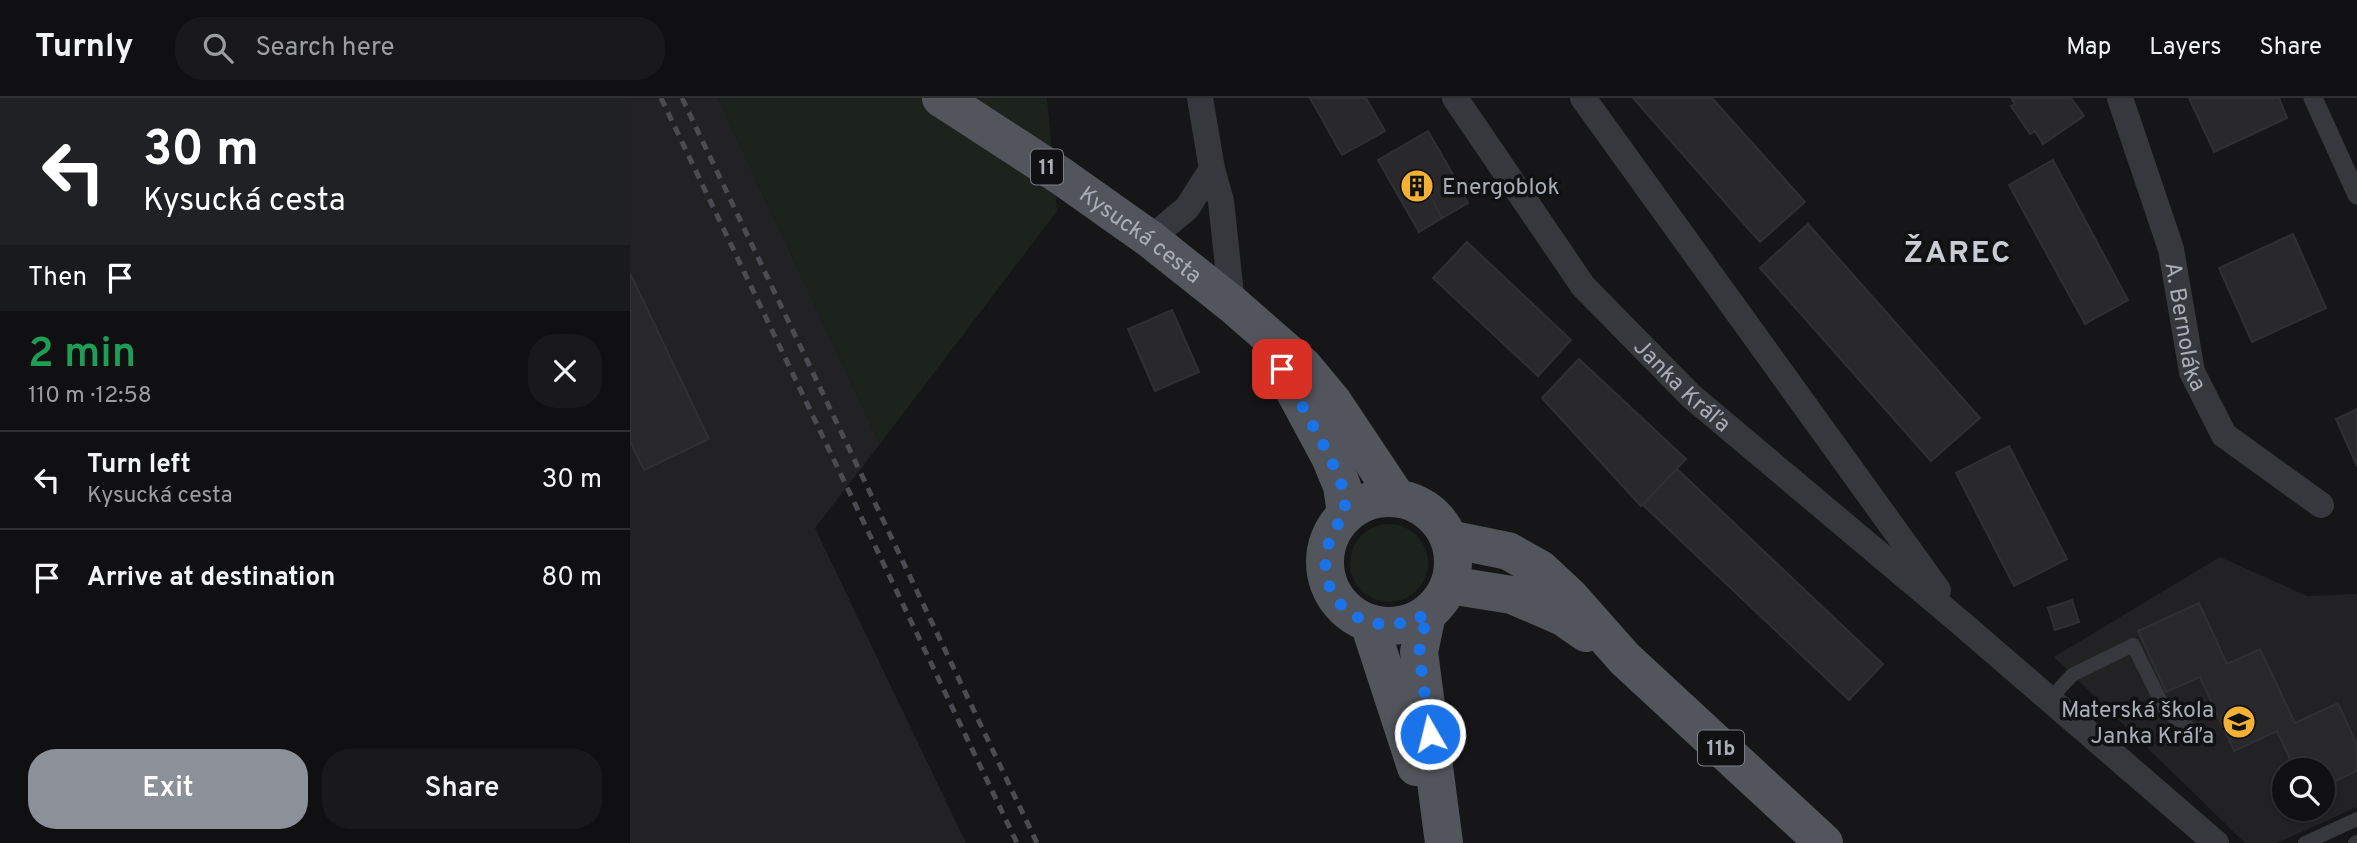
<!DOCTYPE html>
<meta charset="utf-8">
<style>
body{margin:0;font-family:Overpass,sans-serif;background:#19191b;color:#f1f3f6;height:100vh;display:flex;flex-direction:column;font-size:26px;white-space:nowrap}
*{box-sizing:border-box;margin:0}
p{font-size:23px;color:#9c9d9f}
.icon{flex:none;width:38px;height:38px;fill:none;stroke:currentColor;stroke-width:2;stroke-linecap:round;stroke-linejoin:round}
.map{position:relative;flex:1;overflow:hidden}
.drawer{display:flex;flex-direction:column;background:#101012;width:630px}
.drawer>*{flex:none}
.guide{background:#202124;color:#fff;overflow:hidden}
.fabs{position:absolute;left:1642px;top:660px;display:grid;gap:14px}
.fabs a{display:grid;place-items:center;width:63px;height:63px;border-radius:50%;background:#101012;box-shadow:0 2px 5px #0004,0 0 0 2px #303032;font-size:35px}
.pin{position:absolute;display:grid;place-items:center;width:60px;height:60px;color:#fff;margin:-30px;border-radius:14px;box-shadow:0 4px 10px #0006}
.me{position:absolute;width:77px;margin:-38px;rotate:352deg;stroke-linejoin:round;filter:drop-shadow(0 0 5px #0008)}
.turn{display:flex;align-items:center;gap:24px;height:147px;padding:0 28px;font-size:32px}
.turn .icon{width:91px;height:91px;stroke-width:2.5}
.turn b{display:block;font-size:49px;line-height:60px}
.then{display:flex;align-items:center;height:66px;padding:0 28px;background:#0003;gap:14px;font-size:26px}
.round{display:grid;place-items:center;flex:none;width:74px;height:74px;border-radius:28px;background:#19191b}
.overview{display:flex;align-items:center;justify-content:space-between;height:119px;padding:0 28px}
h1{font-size:42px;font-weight:600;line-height:52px;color:#1e9e55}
.button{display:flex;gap:14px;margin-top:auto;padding:14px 28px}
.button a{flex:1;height:80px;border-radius:28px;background:#8c9099;color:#fff;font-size:28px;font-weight:600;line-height:80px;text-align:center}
.button a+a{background:#19191b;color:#f1f3f6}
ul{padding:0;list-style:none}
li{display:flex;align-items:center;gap:21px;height:98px;padding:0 28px;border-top:2px solid #303032}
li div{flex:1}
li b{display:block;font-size:26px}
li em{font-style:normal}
header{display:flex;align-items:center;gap:42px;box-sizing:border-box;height:98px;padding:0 35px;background:#101012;border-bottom:2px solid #303032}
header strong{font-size:33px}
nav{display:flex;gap:38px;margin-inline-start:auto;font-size:24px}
.search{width:490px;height:63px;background:#19191b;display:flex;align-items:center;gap:18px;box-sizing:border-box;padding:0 24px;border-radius:28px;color:#9c9d9f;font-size:26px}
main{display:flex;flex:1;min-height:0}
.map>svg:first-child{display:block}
</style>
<header>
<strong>Turnly</strong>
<div class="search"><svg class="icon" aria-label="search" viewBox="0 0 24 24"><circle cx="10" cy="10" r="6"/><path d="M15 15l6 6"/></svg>Search here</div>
<nav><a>Map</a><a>Layers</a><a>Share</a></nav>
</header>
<main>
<section class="drawer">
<div class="guide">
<div class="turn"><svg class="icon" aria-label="left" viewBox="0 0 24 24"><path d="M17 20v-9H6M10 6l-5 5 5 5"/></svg><div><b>30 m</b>Kysucká cesta</div></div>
<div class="then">Then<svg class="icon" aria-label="arrive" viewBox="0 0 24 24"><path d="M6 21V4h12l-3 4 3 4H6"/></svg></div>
</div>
<div class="overview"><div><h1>2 min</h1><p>110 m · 12:58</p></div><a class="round"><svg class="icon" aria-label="close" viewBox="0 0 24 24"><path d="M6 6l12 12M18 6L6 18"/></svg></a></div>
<ul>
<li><svg class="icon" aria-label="left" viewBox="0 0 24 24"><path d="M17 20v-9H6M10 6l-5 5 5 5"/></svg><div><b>Turn left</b><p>Kysucká cesta</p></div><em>30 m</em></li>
<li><svg class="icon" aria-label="arrive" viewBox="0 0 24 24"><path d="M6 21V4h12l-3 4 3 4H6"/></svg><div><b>Arrive at destination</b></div><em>80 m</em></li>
</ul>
<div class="button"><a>Exit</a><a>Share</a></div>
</section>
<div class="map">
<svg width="1727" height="745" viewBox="0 0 1727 745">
<rect width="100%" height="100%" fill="#161618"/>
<path fill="#222225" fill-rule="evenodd" d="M 0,0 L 88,0 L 250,346 L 185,430 L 336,745 L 0,745 Z
M 1590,459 L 1677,498 L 1727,496 L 1727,709 L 1647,745 L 1615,745 L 1424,559 ZM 1654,672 L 1692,672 L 1692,710 L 1654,710 Z"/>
<path fill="#1c231d" d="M 88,0 L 417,0 L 427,113 L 250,346 Z
M720 465a39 39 0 1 1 78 0a39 39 0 1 1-78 0Z"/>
<path fill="#29292c" stroke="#303034" stroke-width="2" d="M 680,0 L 736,0 L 755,33 L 712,57 Z
M 1003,0 L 1082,0 L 1175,104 L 1130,144 Z
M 1381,0 L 1441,0 L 1454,18 L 1413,46 L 1405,33 L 1400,36 L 1381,8 L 1385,6 Z
M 1559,0 L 1649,0 L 1657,20 L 1584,54 Z
M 798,33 L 825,80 L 799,95 L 812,120 L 789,134 L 748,62 Z
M 1423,62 L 1498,202 L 1455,226 L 1379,87 Z
M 825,80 L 838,105 L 812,120 L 799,95 Z
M 1178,126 L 1350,320 L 1301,363 L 1130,170 Z
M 1663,136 L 1696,210 L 1622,244 L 1589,170 Z
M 837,144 L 941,242 L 908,278 L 803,180 Z
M 0,175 L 79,341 L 14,372 L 0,343 Z
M 542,212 L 569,274 L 525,293 L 498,231 Z
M 949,261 L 1056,361 L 1011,408 L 912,300 Z
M 1727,311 L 1727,368 L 1706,321 Z
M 1379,348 L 1437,461 L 1384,488 L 1326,375 Z
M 1047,371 L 1253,566 L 1219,602 L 1013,407 Z
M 1442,502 L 1449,524 L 1425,532 L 1418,510 Z
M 1569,505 L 1597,566 L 1630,551 L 1665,625 L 1708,605 L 1727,647 L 1727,673 L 1692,689 L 1692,672 L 1665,672 L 1647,633 L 1604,653 L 1570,579 L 1536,594 L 1508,533 Z"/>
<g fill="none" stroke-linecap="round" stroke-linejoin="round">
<path stroke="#37383d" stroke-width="14" d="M 1420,601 L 1442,577 L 1503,547 L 1536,614 L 1556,626
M 1675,745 L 1727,721
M 1725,745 L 1727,744"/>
<path stroke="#37383d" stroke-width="19" d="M 1683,0 L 1727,97"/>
<g stroke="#37383d" stroke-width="26">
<path d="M 570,0 L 582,71 L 591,103 L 602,206"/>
<path id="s1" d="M 825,0 L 953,188 L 1061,298 L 1331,525 L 1586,745"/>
<path d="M 953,0 L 1308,492"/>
<path id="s2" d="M 1490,0 L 1541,151 L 1562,274 L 1594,337 L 1691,407"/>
<path d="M 520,141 L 557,110 L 582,71"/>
</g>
<g stroke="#53555c" stroke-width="38">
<path id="s3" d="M 311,0 L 431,78 L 520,141 L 602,206 L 673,268 L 703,304 L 767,400"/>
<path d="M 651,268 L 700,359 L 712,388 L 716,415"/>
<circle cx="759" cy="464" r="64"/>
<path d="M 819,441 L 878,453 L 910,471 L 941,500 L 995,561 L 1194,745"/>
<path d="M 819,487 L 882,497 L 933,519 L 956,535"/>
<path d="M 797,516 L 789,554 L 814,745"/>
<path d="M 739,525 L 786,669"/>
</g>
<path stroke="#4a4c52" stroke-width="5" stroke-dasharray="9 7" stroke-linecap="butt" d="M 31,0 L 387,745
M 52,0 L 407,745"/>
</g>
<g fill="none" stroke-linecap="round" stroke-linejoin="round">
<path stroke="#1a73e8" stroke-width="12" stroke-dasharray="0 21.6" d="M 652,271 L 700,359 L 712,388 L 716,415 C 662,479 723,554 797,516 L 789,554 L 800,636"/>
</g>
<defs>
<symbol id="building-disc" viewBox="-11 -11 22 22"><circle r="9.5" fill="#f2b134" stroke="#111113"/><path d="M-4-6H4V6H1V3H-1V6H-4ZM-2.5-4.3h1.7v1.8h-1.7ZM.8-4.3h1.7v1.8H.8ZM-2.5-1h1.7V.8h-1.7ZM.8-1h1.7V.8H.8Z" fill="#111"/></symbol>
<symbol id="school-disc" viewBox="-11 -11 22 22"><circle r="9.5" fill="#f2b134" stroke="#111113"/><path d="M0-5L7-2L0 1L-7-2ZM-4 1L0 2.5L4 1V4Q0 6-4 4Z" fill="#111"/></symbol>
</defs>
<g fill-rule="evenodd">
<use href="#building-disc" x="768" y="69" width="38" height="38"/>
<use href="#school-disc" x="1590" y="605" width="38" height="38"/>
</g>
<g text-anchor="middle" stroke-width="7" stroke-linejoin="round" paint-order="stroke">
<g fill="#111113" stroke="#7b7e86" stroke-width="2">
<rect x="401" y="51.5" width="32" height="35" rx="5"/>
<rect x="1068" y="632.5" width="46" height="35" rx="5"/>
</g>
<g font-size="21" font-weight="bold" fill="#a8adb8">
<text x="417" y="76">11</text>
<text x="1091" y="657">11b</text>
</g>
<g font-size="23" fill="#a8adb8" stroke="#111113" text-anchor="start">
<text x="812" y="96">Energoblok</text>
<text x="1584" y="619" text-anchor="end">Materská škola<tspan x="1584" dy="26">Janka Kráľa</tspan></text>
</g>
<g font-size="23" fill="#a8adb8" stroke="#111113">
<text dy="8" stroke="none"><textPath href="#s3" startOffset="242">Kysucká cesta</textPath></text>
<text dy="8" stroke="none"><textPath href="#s2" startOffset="238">A. Bernoláka</textPath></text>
<text dy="8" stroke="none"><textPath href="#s1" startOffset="368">Janka Kráľa</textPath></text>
</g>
<g font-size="30" font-weight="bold" letter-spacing="2" fill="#c9ccd4" stroke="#111113">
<text x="1328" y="164">ŽAREC</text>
</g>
</g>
</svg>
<div class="fabs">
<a><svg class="icon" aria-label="search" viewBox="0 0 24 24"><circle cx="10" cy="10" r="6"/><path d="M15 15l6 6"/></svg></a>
</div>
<div class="pin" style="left:652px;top:271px;background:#d93025"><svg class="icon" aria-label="arrive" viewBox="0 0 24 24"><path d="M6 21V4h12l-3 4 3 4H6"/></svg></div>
<svg class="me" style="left:800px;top:636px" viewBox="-20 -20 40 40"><circle r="17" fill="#1a73e8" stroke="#fff" stroke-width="3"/><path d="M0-11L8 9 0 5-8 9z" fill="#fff"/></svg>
</div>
</main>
